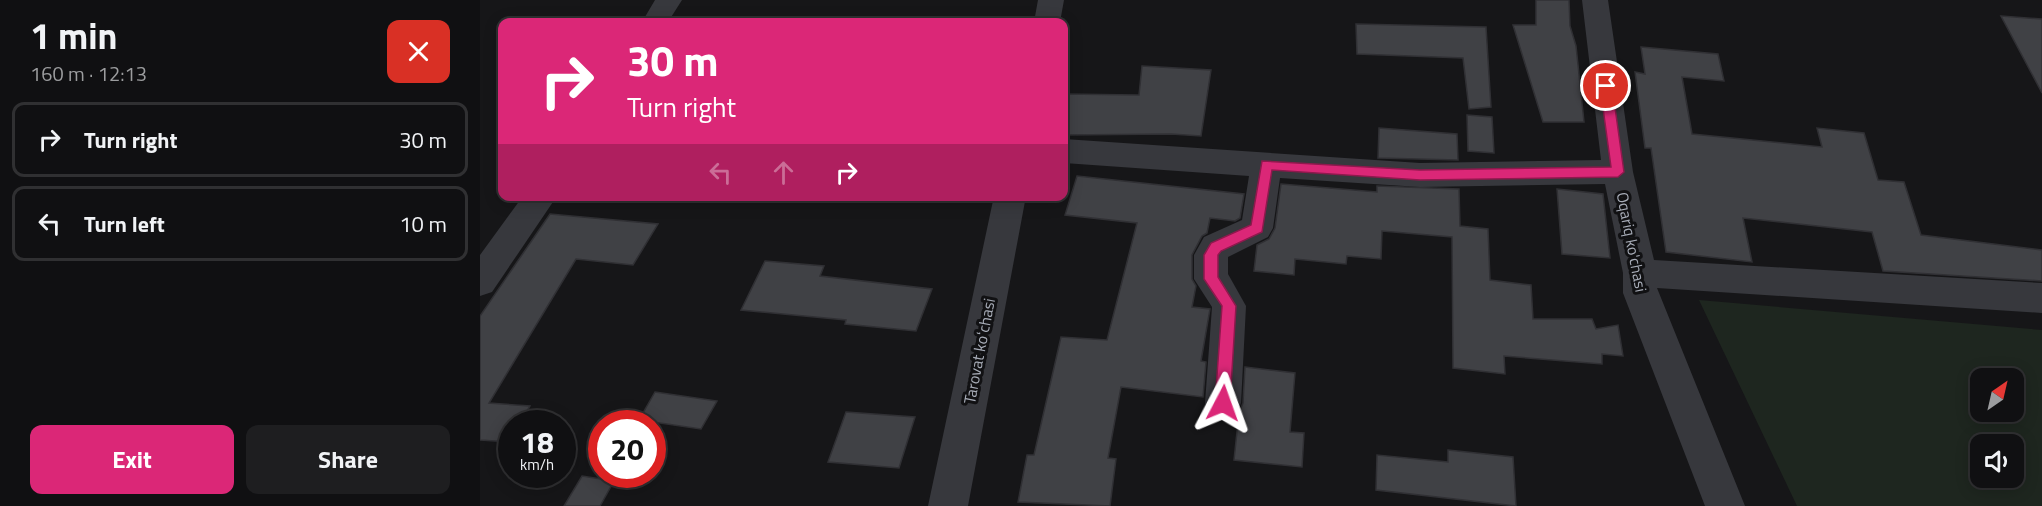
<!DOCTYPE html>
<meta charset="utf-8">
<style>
body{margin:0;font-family:"Titillium Web",sans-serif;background:#1e1e20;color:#f1f3f6;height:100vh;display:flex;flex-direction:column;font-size:22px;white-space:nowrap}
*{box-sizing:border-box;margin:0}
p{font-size:20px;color:#9c9d9f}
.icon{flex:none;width:33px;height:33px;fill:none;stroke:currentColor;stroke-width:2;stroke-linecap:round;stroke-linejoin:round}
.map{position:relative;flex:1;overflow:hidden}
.drawer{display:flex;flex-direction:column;background:#101012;width:480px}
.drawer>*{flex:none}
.hud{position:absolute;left:18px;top:18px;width:570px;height:183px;border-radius:12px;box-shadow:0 3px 15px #0003,0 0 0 2px #303032;background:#db2777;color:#fff;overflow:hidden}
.needle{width:39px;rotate:34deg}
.tools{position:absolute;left:1490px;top:368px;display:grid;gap:12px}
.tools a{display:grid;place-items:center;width:54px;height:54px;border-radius:12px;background:#101012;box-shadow:0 3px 15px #0003,0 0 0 2px #303032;font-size:30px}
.speed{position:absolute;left:18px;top:410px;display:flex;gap:12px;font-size:30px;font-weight:700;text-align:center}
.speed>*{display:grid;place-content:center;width:78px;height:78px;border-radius:50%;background:#101012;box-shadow:0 3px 15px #0003,0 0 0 2px #303032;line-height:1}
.speed small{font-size:15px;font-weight:400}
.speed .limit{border:9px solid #d22;background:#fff;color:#111}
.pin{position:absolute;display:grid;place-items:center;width:51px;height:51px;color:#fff;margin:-26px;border:3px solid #fff;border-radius:50%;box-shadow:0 2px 6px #0007}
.me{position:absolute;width:66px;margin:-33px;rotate:4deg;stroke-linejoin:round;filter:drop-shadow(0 0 4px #0008)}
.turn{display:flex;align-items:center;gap:21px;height:126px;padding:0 30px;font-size:27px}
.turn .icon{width:78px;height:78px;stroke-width:2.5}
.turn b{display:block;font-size:42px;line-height:51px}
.lanes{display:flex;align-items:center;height:57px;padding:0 30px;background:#0003;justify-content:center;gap:30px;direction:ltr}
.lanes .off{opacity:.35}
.round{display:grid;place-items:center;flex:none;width:63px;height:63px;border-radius:12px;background:#1e1e20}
.head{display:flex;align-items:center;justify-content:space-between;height:102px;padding:0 30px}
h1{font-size:36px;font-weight:700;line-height:45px}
.button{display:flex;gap:12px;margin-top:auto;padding:12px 30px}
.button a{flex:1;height:69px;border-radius:12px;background:#db2777;color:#fff;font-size:24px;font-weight:700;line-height:69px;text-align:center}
.button a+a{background:#1e1e20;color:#f1f3f6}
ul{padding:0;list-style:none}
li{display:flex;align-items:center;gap:18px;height:75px;margin:0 12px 9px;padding:0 18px;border:3px solid #303032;border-radius:12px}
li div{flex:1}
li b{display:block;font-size:22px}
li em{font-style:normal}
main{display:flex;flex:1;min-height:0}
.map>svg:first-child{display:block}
</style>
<main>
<section class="drawer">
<div class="head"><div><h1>1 min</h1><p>160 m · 12:13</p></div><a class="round" style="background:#d93025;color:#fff"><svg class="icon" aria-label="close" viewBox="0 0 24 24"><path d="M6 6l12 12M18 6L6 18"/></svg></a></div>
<ul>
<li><svg class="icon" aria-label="right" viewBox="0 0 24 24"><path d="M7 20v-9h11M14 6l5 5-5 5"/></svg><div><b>Turn right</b></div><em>30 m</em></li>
<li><svg class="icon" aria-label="left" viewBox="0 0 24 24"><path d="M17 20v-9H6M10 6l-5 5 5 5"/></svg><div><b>Turn left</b></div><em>10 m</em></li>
</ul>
<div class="button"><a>Exit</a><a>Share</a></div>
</section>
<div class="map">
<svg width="1562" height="506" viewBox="0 0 1562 506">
<rect width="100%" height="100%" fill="#161618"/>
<path fill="#1e261f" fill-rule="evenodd" d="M 1219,300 L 1562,330 L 1562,506 L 1317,506 ZM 1500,378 L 1533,378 L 1533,411 L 1500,411 ZM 1500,444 L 1533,444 L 1533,477 L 1500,477 Z"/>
<path fill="#404145" stroke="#303034" stroke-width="1.5" d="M 1056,0 L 1089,0 L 1090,26 L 1096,46 L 1104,122 L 1063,122 L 1033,25 L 1056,25 Z
M 1521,16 L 1562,19 L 1562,93 Z
M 876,24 L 1006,27 L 1011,107 L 989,109 L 983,58 L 877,54 Z
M 1161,47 L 1238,54 L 1244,81 L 1202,77 L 1212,134 L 1342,147 L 1337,128 L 1384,133 L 1398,180 L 1424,182 L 1441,235 L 1562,250 L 1562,281 L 1403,271 L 1392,232 L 1263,218 L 1272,262 L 1186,252 L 1171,148 L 1165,148 L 1155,72 L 1165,74 Z
M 662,66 L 731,70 L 721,136 L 691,134 L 584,135 L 584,94 L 659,95 Z
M 987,115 L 1012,117 L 1014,153 L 988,151 Z
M 899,128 L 977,134 L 978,160 L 898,158 Z
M 597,176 L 764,194 L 760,218 L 755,221 L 730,218 L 727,233 L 722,236 L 712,255 L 712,279 L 716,286 L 712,307 L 730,309 L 721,361 L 726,362 L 723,397 L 641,387 L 628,458 L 636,459 L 630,506 L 538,502 L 547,455 L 554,455 L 581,337 L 627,340 L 657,223 L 585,215 Z
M 801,184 L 897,192 L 897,186 L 979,189 L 980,226 L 1008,229 L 1010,280 L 1051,285 L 1053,319 L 1112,319 L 1116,329 L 1138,325 L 1143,356 L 1122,354 L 1122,364 L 1024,356 L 1025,374 L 973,368 L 972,237 L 902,231 L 901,259 L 867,256 L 866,264 L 815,259 L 814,275 L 774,271 L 777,245 L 789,239 L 795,228 Z
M 1077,189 L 1123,194 L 1130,258 L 1082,254 Z
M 70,214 L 178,224 L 153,265 L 96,259 L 9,403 L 50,406 L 40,423 L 32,423 L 30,442 L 0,440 L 0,316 Z
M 285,261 L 344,266 L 340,276 L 452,289 L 436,331 L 365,324 L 366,320 L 261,310 Z
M 765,367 L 815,373 L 810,432 L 824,433 L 822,467 L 754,460 L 759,413 L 763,403 Z
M 175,392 L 237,401 L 221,429 L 159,420 Z
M 366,412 L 435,417 L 419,468 L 348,462 Z
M 968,450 L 1033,457 L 1036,506 L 896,490 L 897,455 L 968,462 Z
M 102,476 L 134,481 L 120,506 L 84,506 Z"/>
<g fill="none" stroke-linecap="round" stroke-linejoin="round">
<path fill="#37383d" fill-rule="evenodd" d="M 175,0 L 202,0 L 188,22 L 162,22 Z
M 558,0 L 584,0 L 580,22 L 554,22 Z
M 1102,0 L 1128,0 L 1153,172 L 1174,260 L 1562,283 L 1562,313 L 1177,288 L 1265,506 L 1225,506 L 1143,293 L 1143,273 L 1125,184 L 940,187 L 800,178 L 793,228 L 788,237 L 748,257 L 748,274 L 766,306 L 761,403 L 756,415 L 743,420 L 730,415 L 725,403 L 732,307 L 714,279 L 714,255 L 724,237 L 762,220 L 769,176 L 584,163 L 584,139 L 940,163 L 1121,160 Z
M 43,196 L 77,196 L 12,292 L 0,296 L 0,255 Z
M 514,196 L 546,196 L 488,506 L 448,506 Z"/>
</g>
<path fill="#db2777" stroke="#8e194d" stroke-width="1.5" d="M 1126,82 L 1132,86 L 1144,172 L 1138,177 L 940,180 L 792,170 L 782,232 L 741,251 L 738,255 L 738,277 L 756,306 L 750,403 L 748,408 L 743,410 L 737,408 L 735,403 L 742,306 L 724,279 L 724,255 L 731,243 L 771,225 L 782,161 L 940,170 L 1131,167 L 1120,86 Z"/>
<g text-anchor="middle" stroke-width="6" stroke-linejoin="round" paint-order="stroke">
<g font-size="16" fill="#a8adb8" stroke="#111113">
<text transform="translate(1152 242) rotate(79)" y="6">Oqariq ko'chasi</text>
<text transform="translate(499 351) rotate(-79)" y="6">Tarovat koʻchasi</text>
</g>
</g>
</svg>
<div class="tools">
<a><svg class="needle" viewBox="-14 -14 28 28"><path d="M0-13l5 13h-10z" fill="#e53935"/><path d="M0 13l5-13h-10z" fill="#9c9d9f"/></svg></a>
<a><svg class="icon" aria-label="sound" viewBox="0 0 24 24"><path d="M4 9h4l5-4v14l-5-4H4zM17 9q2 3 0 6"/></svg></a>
</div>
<div class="speed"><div>18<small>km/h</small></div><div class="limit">20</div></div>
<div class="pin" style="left:1126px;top:86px;background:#d93025"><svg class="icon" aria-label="arrive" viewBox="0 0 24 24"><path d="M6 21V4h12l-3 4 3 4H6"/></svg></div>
<svg class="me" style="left:743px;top:403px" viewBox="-20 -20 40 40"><path d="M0-17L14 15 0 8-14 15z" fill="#db2777" stroke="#fff" stroke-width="4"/></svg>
<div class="hud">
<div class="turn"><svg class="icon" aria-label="right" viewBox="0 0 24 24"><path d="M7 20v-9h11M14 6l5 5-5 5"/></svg><div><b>30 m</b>Turn right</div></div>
<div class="lanes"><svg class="icon off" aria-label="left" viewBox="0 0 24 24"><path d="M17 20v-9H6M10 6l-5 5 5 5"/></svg><svg class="icon off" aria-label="ahead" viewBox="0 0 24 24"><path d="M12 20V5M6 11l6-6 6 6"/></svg><svg class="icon" aria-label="right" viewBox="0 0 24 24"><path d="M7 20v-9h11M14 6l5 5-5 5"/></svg></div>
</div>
</div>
</main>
